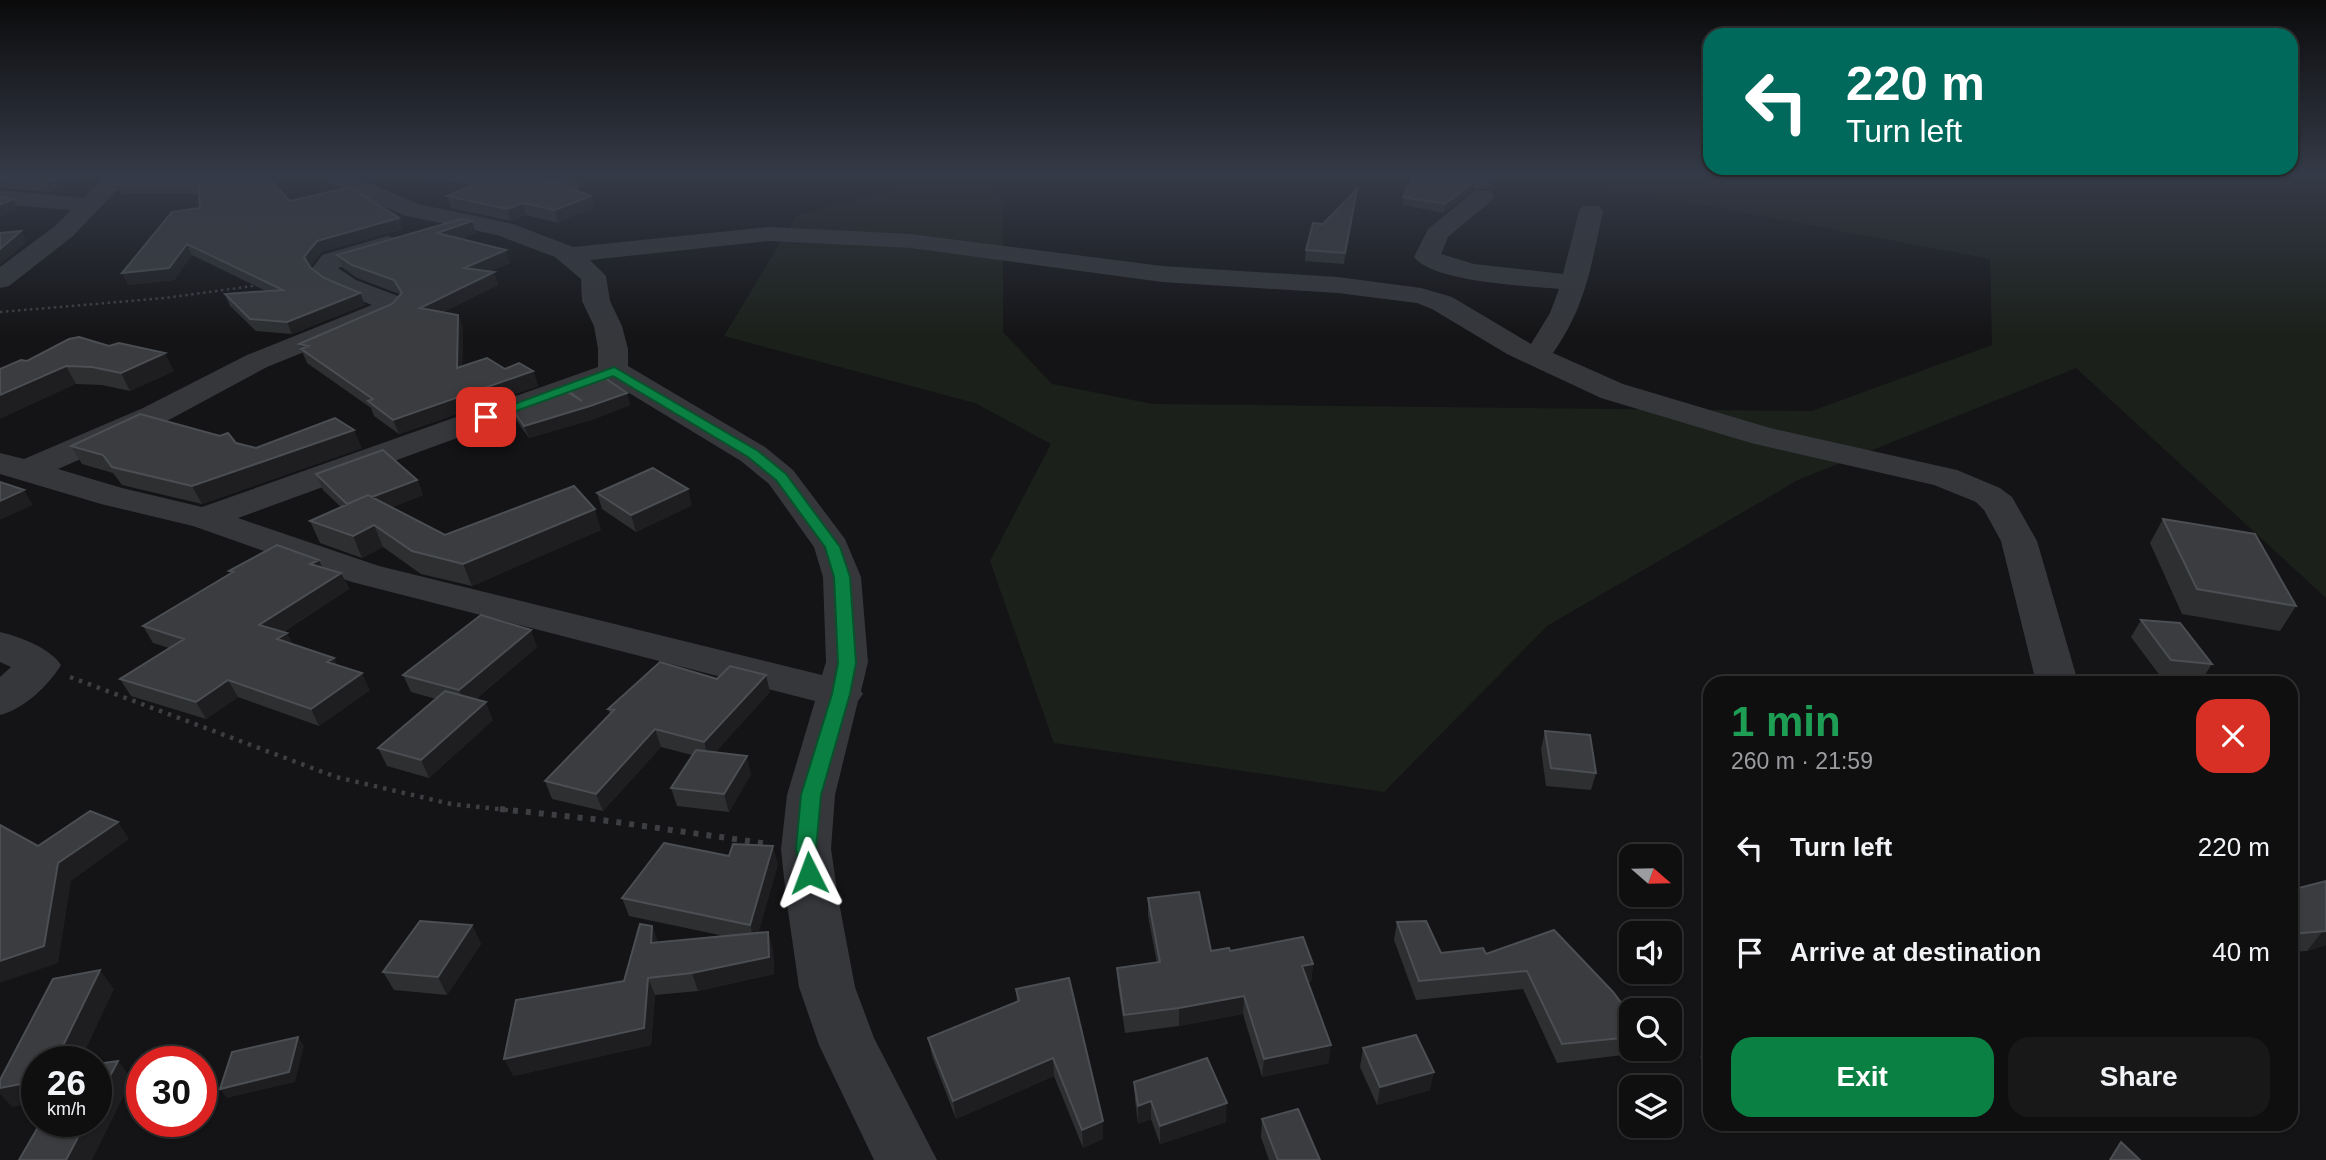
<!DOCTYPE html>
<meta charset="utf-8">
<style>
body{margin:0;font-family:Helvetica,sans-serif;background:#181819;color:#f1f3f6;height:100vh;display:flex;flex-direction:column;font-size:26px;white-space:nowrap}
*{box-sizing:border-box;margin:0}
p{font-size:23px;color:#9b9c9f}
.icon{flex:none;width:38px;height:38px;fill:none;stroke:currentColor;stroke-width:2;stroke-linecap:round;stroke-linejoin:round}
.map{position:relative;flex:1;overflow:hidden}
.details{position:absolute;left:1703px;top:676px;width:595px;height:455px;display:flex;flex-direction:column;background:#0f0f10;border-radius:21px;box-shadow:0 2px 5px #0004,0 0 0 2px #2f2f30}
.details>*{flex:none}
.hud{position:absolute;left:1703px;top:28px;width:595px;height:147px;border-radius:21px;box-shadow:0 2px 5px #0004,0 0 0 2px #2f2f30;background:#00695c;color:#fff;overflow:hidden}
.needle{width:46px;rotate:110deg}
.tools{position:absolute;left:1619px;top:844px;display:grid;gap:14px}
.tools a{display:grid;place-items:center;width:63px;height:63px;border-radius:14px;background:#0f0f10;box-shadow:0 2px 5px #0004,0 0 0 2px #2f2f30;font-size:35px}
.speed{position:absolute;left:21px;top:1046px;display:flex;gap:14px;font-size:35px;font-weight:700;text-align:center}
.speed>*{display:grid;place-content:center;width:91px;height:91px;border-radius:50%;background:#0f0f10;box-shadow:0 2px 5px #0004,0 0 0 2px #2f2f30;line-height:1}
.speed small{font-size:18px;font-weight:400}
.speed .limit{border:10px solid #d22;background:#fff;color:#111}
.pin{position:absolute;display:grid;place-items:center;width:60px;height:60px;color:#fff;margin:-30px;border-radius:14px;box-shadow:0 4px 10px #0006}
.me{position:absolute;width:77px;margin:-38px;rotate:357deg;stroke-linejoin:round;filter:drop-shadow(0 0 5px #0008)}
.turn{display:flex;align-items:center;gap:24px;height:147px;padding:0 28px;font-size:32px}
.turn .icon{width:91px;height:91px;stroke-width:2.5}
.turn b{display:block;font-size:49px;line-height:60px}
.round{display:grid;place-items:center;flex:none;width:74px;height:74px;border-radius:21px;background:#181819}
.summary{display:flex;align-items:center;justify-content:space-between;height:119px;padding:0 28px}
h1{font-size:42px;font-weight:600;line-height:52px;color:#1e9e55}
.action{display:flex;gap:14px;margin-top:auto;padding:14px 28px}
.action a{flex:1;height:80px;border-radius:21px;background:#0b8043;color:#fff;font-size:28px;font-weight:600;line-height:80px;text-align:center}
.action a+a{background:#181819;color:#f1f3f6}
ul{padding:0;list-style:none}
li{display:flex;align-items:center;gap:21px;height:105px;padding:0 28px}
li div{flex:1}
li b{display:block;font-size:26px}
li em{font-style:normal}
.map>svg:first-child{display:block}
</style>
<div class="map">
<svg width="2326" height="1160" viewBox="0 0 2326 1160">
<rect width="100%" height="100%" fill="#141416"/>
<path fill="#1b201b" d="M 942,174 L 973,174 L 1003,201 L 1003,332 L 1052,384 L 1152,404 L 1812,411 L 1992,345 L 1990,259 L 1624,190 L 1590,174 L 2326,174 L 2326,598 L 2076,368 L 1798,480 L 1547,626 L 1384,792 L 1054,743 L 990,561 L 1051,444 L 975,403 L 724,336 L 797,215 L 940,179 Z"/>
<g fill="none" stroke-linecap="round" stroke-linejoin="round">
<path stroke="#3c3e42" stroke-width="2.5" stroke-dasharray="2.5 3.5" stroke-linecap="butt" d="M 0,312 L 165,298 L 260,285"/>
<path stroke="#3c3e42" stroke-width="4.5" stroke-dasharray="3.5 6" stroke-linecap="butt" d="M 70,677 L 336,777 L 451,804 L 516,811"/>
<path stroke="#3c3e42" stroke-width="6" stroke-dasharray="5 8" stroke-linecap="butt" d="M 500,809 L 602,820 L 769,844"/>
<path fill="#35373b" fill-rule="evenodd" d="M 113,174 L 140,174 L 115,192 L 73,236 L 9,286 L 0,288 L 0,267 L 55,226 L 71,210 L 0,204 L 0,190 L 84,198 L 99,182 Z
M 319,174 L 348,174 L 418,204 L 513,224 L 573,247 L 769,227 L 911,234 L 1162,266 L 1338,277 L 1421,288 L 1452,297 L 1531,344 L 1550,313 L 1559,289 C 1528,286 1432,282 1414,257 L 1428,229 L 1475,191 L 1491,191 L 1494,196 L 1491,201 L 1448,237 L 1441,254 L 1474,264 L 1563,274 L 1579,211 L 1583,206 L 1599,206 L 1603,211 C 1591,266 1586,306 1553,353 L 1623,384 L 1770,428 L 1957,470 L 2000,488 L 2012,497 L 2037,541 L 2078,682 L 2036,682 L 2001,541 L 1984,510 L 1976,502 L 1934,485 L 1751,443 L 1601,398 L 1507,354 L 1432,309 L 1417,303 L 1338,293 L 1162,282 L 911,248 L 769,241 L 590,260 L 606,276 L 610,301 L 622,326 L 628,349 L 628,366 L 765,447 L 793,470 L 845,539 L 861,577 L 868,662 L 861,691 L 863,694 L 858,701 L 835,795 L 831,849 L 838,897 L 855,987 L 874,1038 L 937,1160 L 874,1160 L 819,1045 L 799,987 L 786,897 L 781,849 L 787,795 L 815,701 L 352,582 L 193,526 L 101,504 L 0,474 L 0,453 L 24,459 L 143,408 L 247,355 L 372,305 L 338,292 L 311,270 L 322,255 L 387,236 L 396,238 L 399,243 L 396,248 L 338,268 L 356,280 L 398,296 L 404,306 L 396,315 L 267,367 L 165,422 L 58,469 L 122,488 L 202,507 L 598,367 L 598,349 L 594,326 L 582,301 L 581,279 L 555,257 L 497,235 L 403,215 L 322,179 ZM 611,382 L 741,461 L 769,484 L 814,547 L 823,577 L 826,662 L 822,675 L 379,566 L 238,518 Z
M 426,174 L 510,174 L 569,179 L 577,181 L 580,186 L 577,191 L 569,193 L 437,181 L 429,179 Z
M 0,632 C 20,637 49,647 61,665 C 48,686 24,709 0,715 L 0,677 L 11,667 L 0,662 Z"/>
</g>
<path fill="#2d2f31" d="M 0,174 L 88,174 L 51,192 L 0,188 Z
M 264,174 L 290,201 L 399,218 L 403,229 L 321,252 L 310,267 L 324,278 L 360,293 L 365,305 L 292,334 L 256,331 L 230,306 L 225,294 L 266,291 L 192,255 L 174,280 L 128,285 L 200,208 L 199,194 L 121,194 L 116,184 Z
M 527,174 L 583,174 L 576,178 Z
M 1414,174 L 1495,181 L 1487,188 L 1473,189 L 1444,213 L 1403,205 L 1403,197 Z
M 1357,189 L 1356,200 L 1344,264 L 1305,261 L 1306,250 L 1323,224 Z
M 447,196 L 591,196 L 594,208 L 558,223 L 526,215 L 511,221 L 451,208 Z
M 472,221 L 476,233 L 460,239 L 510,263 L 490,271 L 494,272 L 498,285 L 443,312 L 458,315 L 463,329 L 462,366 L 533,371 L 538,386 L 399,434 L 374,416 L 371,408 L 307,363 L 299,344 L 392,304 L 400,295 L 399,294 L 357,278 L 342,267 L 337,255 Z
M 27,361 L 174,371 L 130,391 L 102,385 L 76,384 Z
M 566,389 L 627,393 L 630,405 L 594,419 L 529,438 L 516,420 L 511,407 L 567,392 Z
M 236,443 L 256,448 L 362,448 L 202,504 L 122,485 L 113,473 L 82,464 L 71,446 Z
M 316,474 L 417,480 L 423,495 L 392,507 L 445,535 L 601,530 L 472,586 L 421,574 L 383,547 L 362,558 L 320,543 L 310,521 L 341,507 L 323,490 Z
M 597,493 L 692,505 L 636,532 L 602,509 Z
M 2163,519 L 2296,606 L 2280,631 L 2182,614 L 2150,543 Z
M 322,567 L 341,573 L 349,589 L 283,632 L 292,644 L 334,658 L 337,665 L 370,690 L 319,726 L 238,697 L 206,719 L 131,696 L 120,679 L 169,648 L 153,643 L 143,626 L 231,573 L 229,571 Z
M 2141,620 L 2212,664 L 2201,681 L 2161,677 L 2131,637 Z
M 537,647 L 476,699 L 493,720 L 429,778 L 387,766 L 378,748 L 436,699 L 411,692 L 403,675 Z
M 717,679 L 770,692 L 715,752 L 751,774 L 729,812 L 677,806 L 671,788 L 692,755 L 661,747 L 603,811 L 552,799 L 545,781 L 610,714 L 608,709 Z
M 1545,731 L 1596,773 L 1591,790 L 1546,786 L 1541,749 Z
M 778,864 L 758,933 L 773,949 L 774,974 L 698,991 L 655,995 L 651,1045 L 513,1076 L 624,981 L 652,926 L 658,943 L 724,936 L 629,916 L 622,898 Z
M 2326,881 L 2326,945 L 2307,951 L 2291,952 L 2291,890 Z
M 1148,898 L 1211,951 L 1230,951 L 1313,964 L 1311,982 L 1308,982 L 1329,1063 L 1262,1077 L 1243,1014 L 1179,1026 L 1125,1033 L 1118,986 L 1117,968 L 1157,963 L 1148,916 Z
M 1397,922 L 1441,953 L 1486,954 L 1554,930 L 1631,1016 L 1631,1048 L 1641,1048 L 1639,1053 L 1557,1063 L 1523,989 L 1416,1000 L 1394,940 Z
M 472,925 L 481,944 L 447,995 L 394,990 L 383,972 Z
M 1016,989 L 1103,1139 L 1083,1148 L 1054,1076 L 956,1119 L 932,1056 L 928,1038 L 1017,1002 Z
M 1710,1038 L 1710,1070 L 1700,1057 L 1707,1039 Z
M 1363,1048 L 1430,1090 L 1377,1105 L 1360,1067 Z
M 1134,1082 L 1226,1122 L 1160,1144 L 1151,1119 L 1138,1124 L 1135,1100 Z
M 1262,1119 L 1320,1160 L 1269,1160 L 1261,1137 Z"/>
<path fill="#1e1e20" d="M 65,174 L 88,174 L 51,192 L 46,183 Z
M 575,174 L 583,174 L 576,178 Z
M 1495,174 L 1496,174 L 1495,181 L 1487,188 L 1488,180 Z
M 1475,181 L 1473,189 L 1444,213 L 1445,204 Z
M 1357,189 L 1356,200 L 1344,264 L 1345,253 Z
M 591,196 L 594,208 L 558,223 L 555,210 Z
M 13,199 L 18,208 L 0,217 L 0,205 Z
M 523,203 L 526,215 L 511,221 L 507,209 Z
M 399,218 L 403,229 L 321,252 L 309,268 L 304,257 L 317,241 Z
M 472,221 L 476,233 L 441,246 L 437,233 Z
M 21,231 L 27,242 L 0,265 L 0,249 Z
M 187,244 L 192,255 L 174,280 L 128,285 L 122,273 Z
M 506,250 L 510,263 L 469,280 L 464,268 Z
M 494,272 L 498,285 L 425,321 L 420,308 Z
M 360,293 L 365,305 L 292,334 L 287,322 Z
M 458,315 L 463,329 L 462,382 L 457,368 Z
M 165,353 L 174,371 L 130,391 L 121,373 Z
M 66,366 L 76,384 L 0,419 L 0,395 Z
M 533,371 L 538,386 L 399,434 L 393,420 Z
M 627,393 L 630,405 L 594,419 L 529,438 L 524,426 Z
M 354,430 L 362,448 L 202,504 L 192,486 Z
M 417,480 L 423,495 L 355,522 L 348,506 Z
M 688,489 L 692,505 L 636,532 L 631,515 Z
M 24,490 L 33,505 L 0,520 L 0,501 Z
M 595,509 L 601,530 L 472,586 L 463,564 Z
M 374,525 L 383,547 L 362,558 L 353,536 Z
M 319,560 L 326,576 L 310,564 Z
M 341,573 L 349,589 L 268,641 L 259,625 Z
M 531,630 L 537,647 L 466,707 L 459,690 Z
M 287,633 L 295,649 L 277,639 Z
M 334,658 L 342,675 L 327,662 Z
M 362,673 L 370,690 L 319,726 L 311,709 Z
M 766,675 L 770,692 L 709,760 L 704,742 Z
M 228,680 L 238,697 L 206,719 L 196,702 Z
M 486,702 L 493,720 L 429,778 L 421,760 Z
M 655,729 L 661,747 L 603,811 L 596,794 Z
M 747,756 L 751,774 L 729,812 L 724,794 Z
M 118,822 L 129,839 L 71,881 L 58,963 L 0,983 L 0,961 L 58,863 Z
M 773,846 L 778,864 L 755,943 L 750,925 Z
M 472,925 L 481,944 L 447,995 L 438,977 Z
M 652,926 L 658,943 L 651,943 Z
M 2326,931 L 2326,945 L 2307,951 L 2322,932 Z
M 768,932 L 773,949 L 774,974 L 698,991 L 692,973 Z
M 1313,964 L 1311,982 L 1301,984 L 1302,966 Z
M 100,970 L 114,989 L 80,1062 L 55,1062 Z
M 648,978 L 655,995 L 651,1045 L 513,1076 L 504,1059 Z
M 1244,996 L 1243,1014 L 1179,1026 L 1179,1008 Z
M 298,1037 L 304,1046 L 295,1082 L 227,1098 L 220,1089 Z
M 1331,1045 L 1329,1063 L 1262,1077 L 1264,1059 Z
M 1053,1058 L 1054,1076 L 956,1119 L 953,1101 Z
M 118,1061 L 132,1079 L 92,1160 L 66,1160 L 86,1122 L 96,1122 L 96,1102 Z
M 1434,1072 L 1430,1090 L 1377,1105 L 1380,1087 Z
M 37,1081 L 37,1102 L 12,1107 L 0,1094 L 0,1088 Z
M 1151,1101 L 1151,1119 L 1138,1124 L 1138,1106 Z
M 1227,1103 L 1226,1122 L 1160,1144 L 1160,1126 Z
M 1103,1121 L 1103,1139 L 1083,1148 L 1082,1130 Z"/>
<path fill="#3a3c3f" stroke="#4b4e52" stroke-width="2" d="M 0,174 L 65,174 L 46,183 L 0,179 Z
M 128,174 L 264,174 L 290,201 L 350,187 L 399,218 L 317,241 L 304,257 L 310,267 L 324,278 L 360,293 L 287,322 L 250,319 L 225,294 L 283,290 L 187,244 L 169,268 L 122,273 L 172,212 L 200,208 L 198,184 L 116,184 Z
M 1415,174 L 1495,174 L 1488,180 L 1475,181 L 1445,204 L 1403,197 Z
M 491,177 L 556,183 L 591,196 L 555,210 L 523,203 L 507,209 L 447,196 Z
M 1357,189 L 1345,253 L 1306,250 L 1313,223 L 1323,224 Z
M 0,197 L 13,199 L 0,205 Z
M 461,219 L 472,221 L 437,233 L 506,250 L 464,268 L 494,272 L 420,308 L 458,315 L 457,368 L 487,358 L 505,369 L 519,363 L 533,371 L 393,420 L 368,401 L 373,399 L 301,349 L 308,346 L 299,344 L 392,304 L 402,293 L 394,280 L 352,265 L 337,255 Z
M 21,231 L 0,249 L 0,233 Z
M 79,337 L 109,346 L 119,343 L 165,353 L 121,373 L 92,367 L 66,366 L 0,395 L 0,369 L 21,360 L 27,361 L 69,339 Z
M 602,376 L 627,393 L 590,406 L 524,426 L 511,407 L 562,389 L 582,401 L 566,389 Z
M 140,414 L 220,436 L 228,433 L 236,443 L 256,448 L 335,418 L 354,430 L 192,486 L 112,467 L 103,455 L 71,446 Z
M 383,450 L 417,480 L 372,497 L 368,495 L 347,504 L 316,474 Z
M 653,468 L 688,489 L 631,515 L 597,493 Z
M 0,482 L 24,490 L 0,501 Z
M 574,486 L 595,509 L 463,564 L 412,551 L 374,525 L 353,536 L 310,521 L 368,495 L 445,535 Z
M 2163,519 L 2255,534 L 2296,606 L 2197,589 Z
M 277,545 L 319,560 L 310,564 L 341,573 L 259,625 L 287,633 L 277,639 L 334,658 L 327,662 L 362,673 L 311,709 L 228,680 L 196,702 L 120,679 L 184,639 L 143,626 L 233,572 L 229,571 Z
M 481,615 L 531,630 L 459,690 L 403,675 Z
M 2141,620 L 2180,623 L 2212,664 L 2171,660 Z
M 660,662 L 717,679 L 730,666 L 766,675 L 704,742 L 655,729 L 596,794 L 545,781 L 614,710 L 608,709 Z
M 445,691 L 486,702 L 421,760 L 378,748 Z
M 1545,731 L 1590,735 L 1596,773 L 1551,768 Z
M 696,750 L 747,756 L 724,794 L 671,788 Z
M 90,811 L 118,822 L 58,863 L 44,946 L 0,961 L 0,825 L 38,846 Z
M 664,843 L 729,856 L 733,844 L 773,846 L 750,925 L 622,898 Z
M 2326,881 L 2326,931 L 2291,934 L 2291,890 Z
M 1199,892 L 1211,951 L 1229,948 L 1230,951 L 1303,937 L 1313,964 L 1302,966 L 1331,1045 L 1264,1059 L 1244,996 L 1179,1008 L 1124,1015 L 1117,968 L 1160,962 L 1148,898 Z
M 420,921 L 472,925 L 438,977 L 383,972 Z
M 1426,921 L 1441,953 L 1483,948 L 1486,954 L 1554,930 L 1613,992 L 1631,1016 L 1631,1037 L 1562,1044 L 1527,971 L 1419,981 L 1397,922 Z
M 640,924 L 652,926 L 651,943 L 768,932 L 769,957 L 692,973 L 648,978 L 644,1028 L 504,1059 L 516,1000 L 624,981 Z
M 100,970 L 55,1062 L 37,1062 L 37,1081 L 0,1088 L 0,1080 L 53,979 Z
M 1069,978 L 1103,1121 L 1082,1130 L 1053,1058 L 953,1101 L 928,1038 L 1019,1001 L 1016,989 Z
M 1416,1035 L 1434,1072 L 1380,1087 L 1363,1048 Z
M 298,1037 L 289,1072 L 220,1089 L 232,1052 Z
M 1207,1058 L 1227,1103 L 1160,1126 L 1151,1101 L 1138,1106 L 1134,1082 Z
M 118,1061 L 96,1102 L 96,1064 Z
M 1298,1109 L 1320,1160 L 1278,1160 L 1262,1119 Z
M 41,1122 L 86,1122 L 66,1160 L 19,1160 Z
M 2121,1142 L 2140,1160 L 2110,1160 Z"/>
<linearGradient id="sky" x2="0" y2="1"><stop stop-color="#0b0b0c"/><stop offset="0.52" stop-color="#343a47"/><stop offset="1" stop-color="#343a47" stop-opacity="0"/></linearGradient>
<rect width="2326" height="336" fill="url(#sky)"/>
<path fill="#0b8043" stroke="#07532c" stroke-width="2" d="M 614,367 L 758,451 L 786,474 L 840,547 L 850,577 L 856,663 L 850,694 L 821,795 L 816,849 L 819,873 L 816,879 L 809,881 L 802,879 L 796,849 L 801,795 L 832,694 L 838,663 L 834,577 L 825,547 L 776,480 L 748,457 L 613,376 L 491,420 L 486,421 L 480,417 Z"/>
</svg>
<div class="tools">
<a><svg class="needle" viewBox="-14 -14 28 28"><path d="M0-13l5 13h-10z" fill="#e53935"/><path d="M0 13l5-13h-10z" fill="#9b9c9f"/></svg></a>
<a><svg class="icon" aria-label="sound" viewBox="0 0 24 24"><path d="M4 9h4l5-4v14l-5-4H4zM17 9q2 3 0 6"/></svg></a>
<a><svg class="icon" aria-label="search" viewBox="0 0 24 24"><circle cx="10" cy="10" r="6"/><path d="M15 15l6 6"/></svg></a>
<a><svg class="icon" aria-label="layers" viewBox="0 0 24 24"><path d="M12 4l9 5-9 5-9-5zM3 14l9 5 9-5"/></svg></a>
</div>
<div class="speed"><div>26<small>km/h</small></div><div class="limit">30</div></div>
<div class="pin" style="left:486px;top:417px;background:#d93025"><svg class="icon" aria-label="arrive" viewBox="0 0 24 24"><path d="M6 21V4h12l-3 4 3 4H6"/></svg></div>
<svg class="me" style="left:809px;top:873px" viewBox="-20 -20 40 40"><path d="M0-17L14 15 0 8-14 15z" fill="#0b8043" stroke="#fff" stroke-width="4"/></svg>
<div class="hud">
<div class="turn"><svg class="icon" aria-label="left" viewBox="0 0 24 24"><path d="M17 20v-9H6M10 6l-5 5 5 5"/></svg><div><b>220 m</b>Turn left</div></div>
</div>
<section class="details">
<div class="summary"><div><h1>1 min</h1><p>260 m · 21:59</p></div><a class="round" style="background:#d93025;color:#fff"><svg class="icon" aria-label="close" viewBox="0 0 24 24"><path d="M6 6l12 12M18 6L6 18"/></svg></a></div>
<ul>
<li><svg class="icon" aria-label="left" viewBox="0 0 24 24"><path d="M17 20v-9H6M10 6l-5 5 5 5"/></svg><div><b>Turn left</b></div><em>220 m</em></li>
<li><svg class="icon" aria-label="arrive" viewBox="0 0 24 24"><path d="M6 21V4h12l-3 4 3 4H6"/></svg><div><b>Arrive at destination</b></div><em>40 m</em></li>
</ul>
<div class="action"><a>Exit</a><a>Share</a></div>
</section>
</div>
